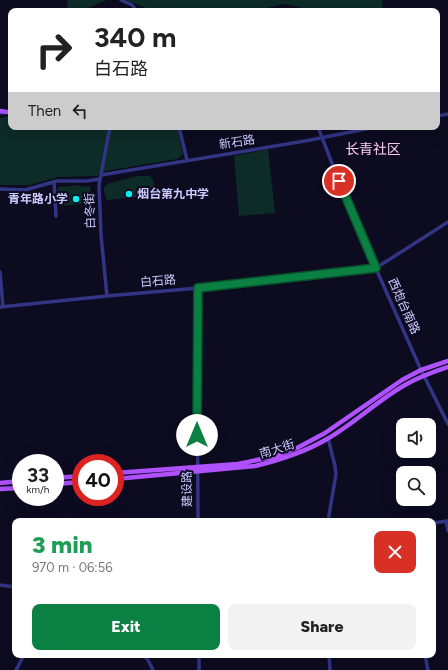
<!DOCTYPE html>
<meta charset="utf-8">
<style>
body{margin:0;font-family:Figtree,"Noto Sans SC",sans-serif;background:#f2f2f2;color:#222;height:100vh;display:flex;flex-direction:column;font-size:15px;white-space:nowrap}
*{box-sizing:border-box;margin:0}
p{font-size:13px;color:#767676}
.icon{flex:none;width:22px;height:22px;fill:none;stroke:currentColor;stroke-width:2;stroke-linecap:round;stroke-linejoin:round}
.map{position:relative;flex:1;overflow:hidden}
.sheet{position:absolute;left:12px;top:518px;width:424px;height:140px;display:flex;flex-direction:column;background:#fff;border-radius:8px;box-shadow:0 4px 16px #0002}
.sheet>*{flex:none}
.hud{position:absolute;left:8px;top:8px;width:432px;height:122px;border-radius:8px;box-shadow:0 4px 16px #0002;background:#fff;color:#222;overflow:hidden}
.tools{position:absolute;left:396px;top:418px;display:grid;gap:8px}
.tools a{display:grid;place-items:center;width:40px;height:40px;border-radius:8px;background:#fff;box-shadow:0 4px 16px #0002;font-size:20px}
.speed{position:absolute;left:12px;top:454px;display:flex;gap:8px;font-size:20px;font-weight:700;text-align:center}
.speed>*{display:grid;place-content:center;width:52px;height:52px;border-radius:50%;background:#fff;box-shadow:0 4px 16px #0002;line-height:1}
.speed small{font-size:10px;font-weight:400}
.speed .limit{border:6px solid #d22;background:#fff;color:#111}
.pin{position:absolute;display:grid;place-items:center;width:34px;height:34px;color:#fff;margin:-17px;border:2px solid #fff;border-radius:50%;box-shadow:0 1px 4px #0007}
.me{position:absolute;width:44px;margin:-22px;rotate:0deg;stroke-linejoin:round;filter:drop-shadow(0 0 3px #0008)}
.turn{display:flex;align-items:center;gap:14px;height:84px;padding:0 20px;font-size:18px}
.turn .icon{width:52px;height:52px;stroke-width:2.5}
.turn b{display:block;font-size:28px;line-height:34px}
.then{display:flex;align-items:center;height:38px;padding:0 20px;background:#0003;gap:8px;font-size:15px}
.round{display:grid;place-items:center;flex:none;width:42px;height:42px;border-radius:8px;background:#f2f2f2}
.head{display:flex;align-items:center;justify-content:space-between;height:68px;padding:0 20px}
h1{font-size:24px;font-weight:800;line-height:30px;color:#1e9e55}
.action{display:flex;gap:8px;margin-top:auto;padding:8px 20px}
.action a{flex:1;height:46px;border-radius:8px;background:#0b8043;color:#fff;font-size:16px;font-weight:800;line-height:46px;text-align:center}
.action a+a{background:#f2f2f2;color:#222}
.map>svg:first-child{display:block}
</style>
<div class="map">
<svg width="448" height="670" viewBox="0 0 448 670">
<rect width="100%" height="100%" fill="#0d0b20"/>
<path fill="#0d2b27" d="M 67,0 L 107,0 L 81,11 L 68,11 Z
M 125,0 L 383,0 L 382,11 L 319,11 L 284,4 L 253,11 L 154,11 Z
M 11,116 L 11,127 L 177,127 L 183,154 L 177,159 L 100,172 L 98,176 L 58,177 L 30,185 L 0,185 L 0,118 Z
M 268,149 L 275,213 L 239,216 L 234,156 Z
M 137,176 L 150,176 L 154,182 L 155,195 L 107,200 L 104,192 L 104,188 L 107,184 Z
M 80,185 L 81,187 L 90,186 L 92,203 L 60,206 L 58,187 Z"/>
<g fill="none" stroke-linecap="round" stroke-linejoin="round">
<path stroke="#313584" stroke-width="3.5" d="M 121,0 L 132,5 L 137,11
M 0,113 L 11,112
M 437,116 L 448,114
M 179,127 L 187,160
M 318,127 L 350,210 L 421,370 L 448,424
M 101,175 L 305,141 L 376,127
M 54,182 L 56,216
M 0,189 L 25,190 L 57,181 L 87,181 L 100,179
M 0,272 L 3,307
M 107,296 L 101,235 L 99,185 L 110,127
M 0,307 L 107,296 L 198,288 L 376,268 L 448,222
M 198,521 L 197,342 L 198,288
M 328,521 L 336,474 L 335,466 L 328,438
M 446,521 L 448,531
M 433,523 L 448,521
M 0,585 L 15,587
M 143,655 L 148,660 L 153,670
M 329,655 L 330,670
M 425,655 L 428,670
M 16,670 L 24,655
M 199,670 L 199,655"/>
<path stroke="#af51ff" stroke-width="4.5" d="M 0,111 L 7,112
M 115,473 L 238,464 L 276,456 L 297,448 L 325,433 L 402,380 L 421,370 L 448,361
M 55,478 L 81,476
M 115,479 L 255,466 C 280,460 305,452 327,439 C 355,423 378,400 405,385 C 419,377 433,372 448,367
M 0,483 L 21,481
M 55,484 L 81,482
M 0,489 L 21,488"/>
</g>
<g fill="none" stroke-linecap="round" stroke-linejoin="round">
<defs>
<path id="route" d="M 197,435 L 198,288 L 376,268 L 339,181"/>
</defs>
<use href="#route" stroke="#07532c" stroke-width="10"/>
<use href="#route" stroke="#0b8043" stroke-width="7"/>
</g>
<g fill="#00f2f5" stroke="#0d0b20" stroke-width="1.5">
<circle cx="129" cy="194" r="4"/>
<circle cx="76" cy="199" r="4"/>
</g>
<g text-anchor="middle" stroke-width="4" stroke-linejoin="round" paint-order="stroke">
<g font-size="12" fill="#cccaff" stroke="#0d0b20">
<text transform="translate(237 142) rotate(-9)" y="4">新石路</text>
<text transform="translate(90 211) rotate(-92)" y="4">白冬街</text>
<text transform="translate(158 281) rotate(-5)" y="4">白石路</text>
<text transform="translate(404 306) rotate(66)" y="4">西炮台南路</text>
<text transform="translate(277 449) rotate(-18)" y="4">南大街</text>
<text transform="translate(187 489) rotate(-91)" y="4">建设路</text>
</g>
<g font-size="12" font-weight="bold" fill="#cccaff" stroke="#0d0b20" text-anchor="start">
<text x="137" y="198">烟台第九中学</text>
<text x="68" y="203" text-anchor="end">青年路小学</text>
</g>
<g font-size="14" fill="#ffccf1" stroke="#0d0b20">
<text x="373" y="154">长青社区</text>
</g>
</g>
</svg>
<div class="tools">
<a><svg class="icon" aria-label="sound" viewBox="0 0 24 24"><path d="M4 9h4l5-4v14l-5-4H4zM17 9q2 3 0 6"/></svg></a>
<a><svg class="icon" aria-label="search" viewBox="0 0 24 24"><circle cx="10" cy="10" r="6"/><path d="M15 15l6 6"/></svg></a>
</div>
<div class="speed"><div>33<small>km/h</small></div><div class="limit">40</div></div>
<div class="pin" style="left:339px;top:181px;background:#d93025"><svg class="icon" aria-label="arrive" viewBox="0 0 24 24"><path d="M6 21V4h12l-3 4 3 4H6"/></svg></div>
<svg class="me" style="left:197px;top:435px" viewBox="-20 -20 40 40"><circle r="19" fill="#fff"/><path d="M0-13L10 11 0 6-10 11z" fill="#0b8043"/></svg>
<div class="hud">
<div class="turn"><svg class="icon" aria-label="right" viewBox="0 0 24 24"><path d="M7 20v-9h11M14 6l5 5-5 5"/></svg><div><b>340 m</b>白石路</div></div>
<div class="then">Then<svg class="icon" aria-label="left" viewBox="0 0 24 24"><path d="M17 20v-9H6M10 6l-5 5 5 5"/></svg></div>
</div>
<section class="sheet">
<div class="head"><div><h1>3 min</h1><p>970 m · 06:56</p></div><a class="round" style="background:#d93025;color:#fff"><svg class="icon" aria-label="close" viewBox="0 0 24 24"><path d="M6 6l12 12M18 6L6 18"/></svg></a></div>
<div class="action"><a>Exit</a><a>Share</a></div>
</section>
</div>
